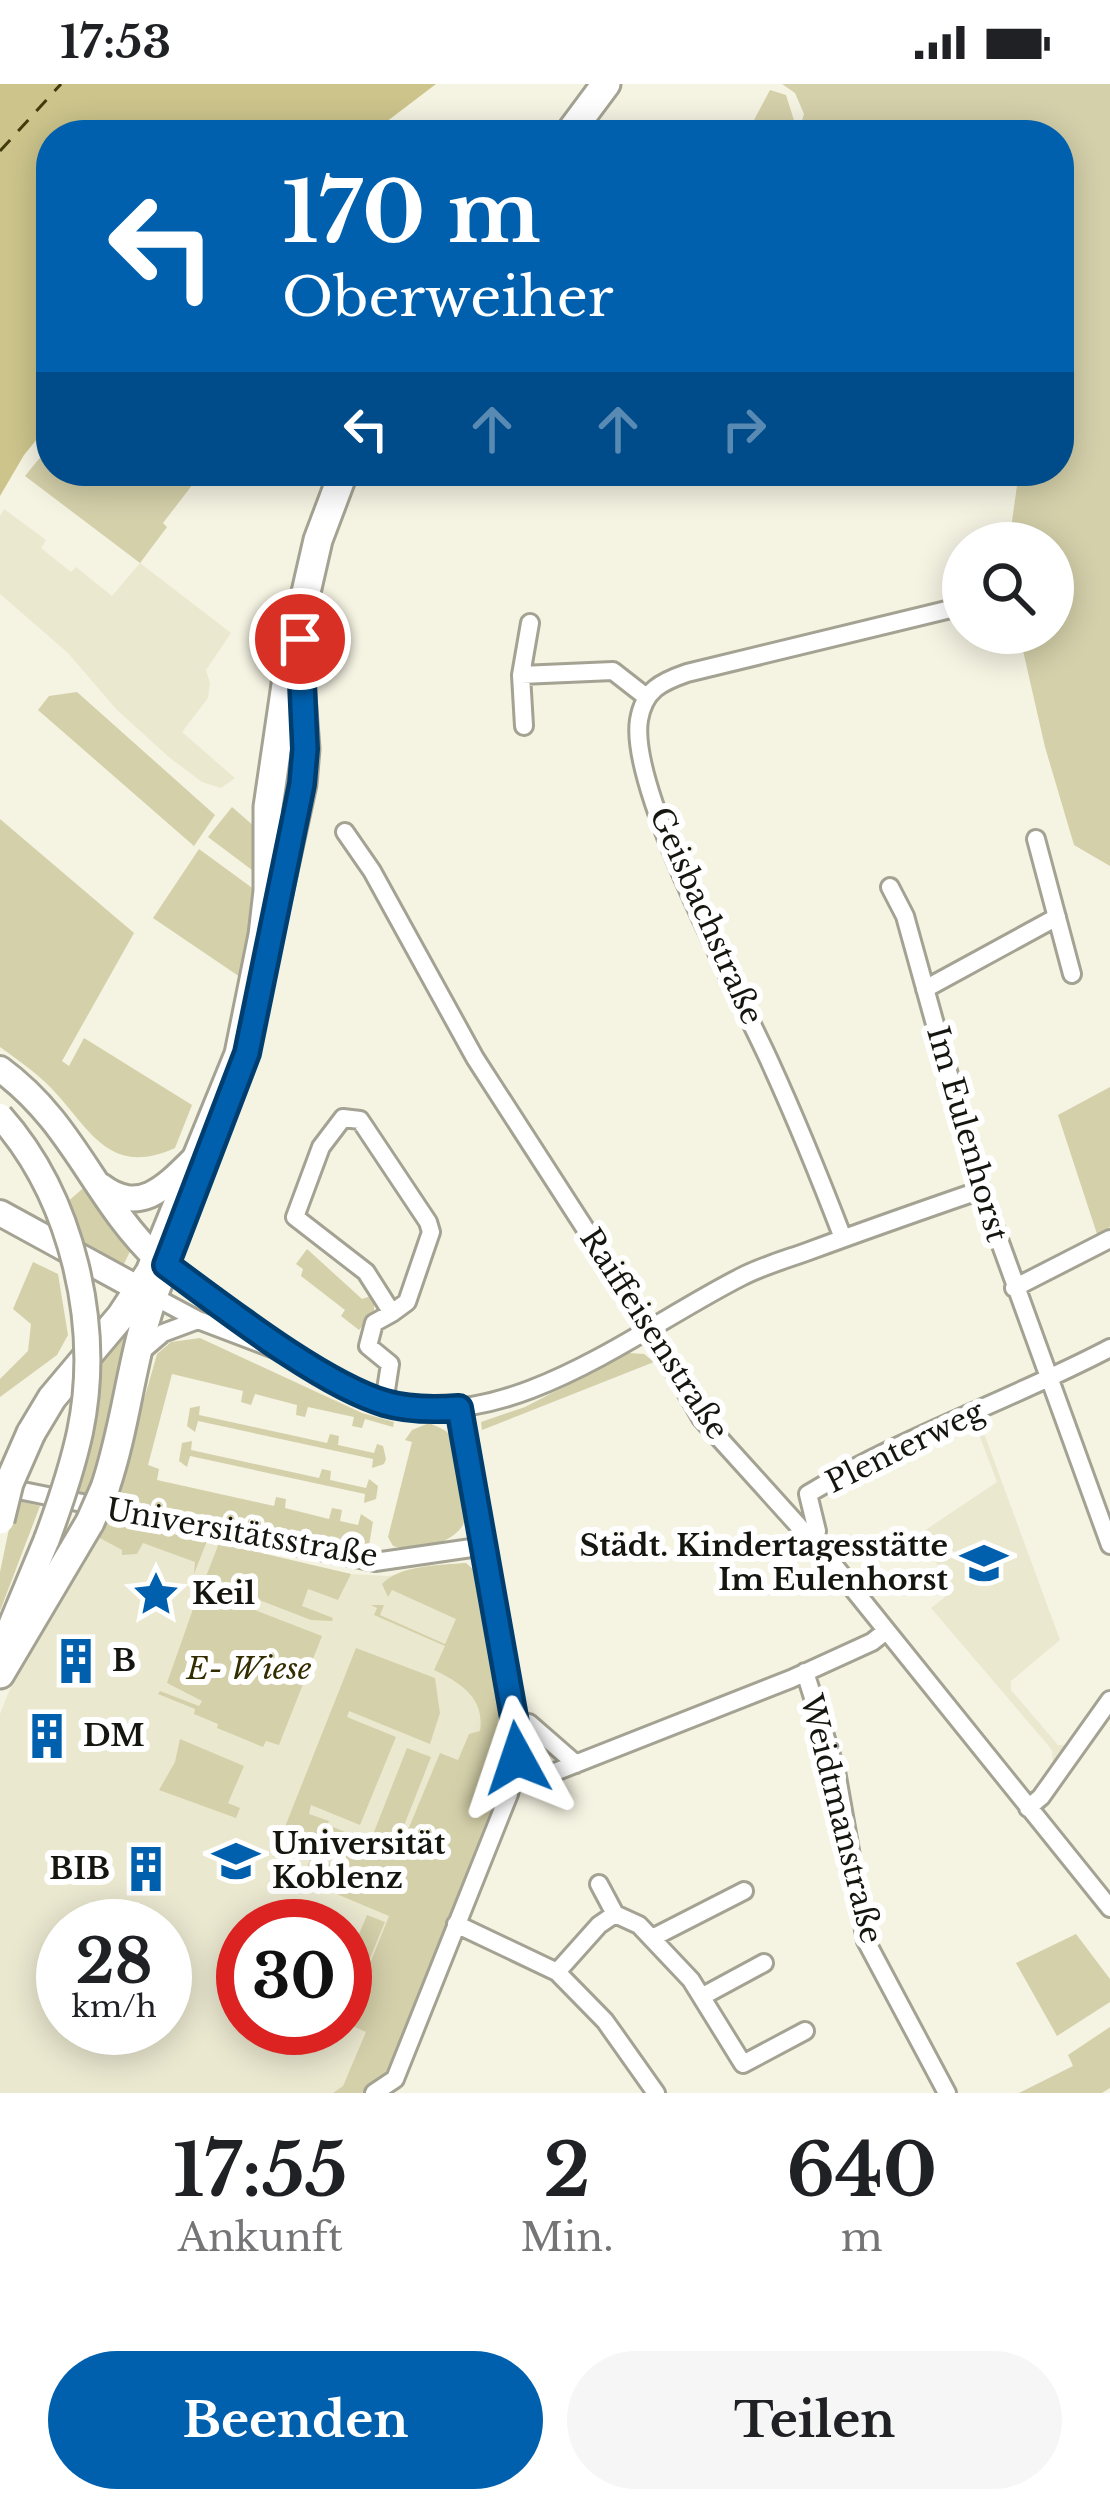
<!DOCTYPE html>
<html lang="de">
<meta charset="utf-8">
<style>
body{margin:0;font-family:"Libre Baskerville",serif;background:#f6f6f6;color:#202124;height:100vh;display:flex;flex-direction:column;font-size:45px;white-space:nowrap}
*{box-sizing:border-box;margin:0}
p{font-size:39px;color:#757577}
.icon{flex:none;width:66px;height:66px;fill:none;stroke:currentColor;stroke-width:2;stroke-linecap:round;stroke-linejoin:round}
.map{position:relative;height:2009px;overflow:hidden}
.drawer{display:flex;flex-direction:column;background:#fff;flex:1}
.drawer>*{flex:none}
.top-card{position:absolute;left:36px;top:36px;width:1038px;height:366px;border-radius:48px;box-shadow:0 6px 30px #0003;background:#0060ad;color:#fff;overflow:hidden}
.buttons{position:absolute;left:942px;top:438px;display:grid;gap:24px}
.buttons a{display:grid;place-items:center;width:132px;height:132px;border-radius:50%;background:#fff;box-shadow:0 6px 30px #0003;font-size:60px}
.speed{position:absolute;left:36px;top:1815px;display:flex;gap:24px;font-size:60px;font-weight:700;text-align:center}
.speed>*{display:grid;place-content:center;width:156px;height:156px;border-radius:50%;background:#fff;box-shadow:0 6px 30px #0003;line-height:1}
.speed small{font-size:30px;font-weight:400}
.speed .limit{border:18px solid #d22;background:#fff;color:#111}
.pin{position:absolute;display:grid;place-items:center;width:102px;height:102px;color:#fff;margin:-51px;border:6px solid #fff;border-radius:50%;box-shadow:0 3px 12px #0007}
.me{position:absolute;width:132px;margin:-66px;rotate:355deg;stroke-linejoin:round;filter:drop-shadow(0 0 9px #0008)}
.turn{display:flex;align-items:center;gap:42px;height:252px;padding:0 48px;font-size:54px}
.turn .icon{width:156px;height:156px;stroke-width:2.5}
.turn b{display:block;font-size:84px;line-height:102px}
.lanes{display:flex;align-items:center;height:114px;padding:0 48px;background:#0003;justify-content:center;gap:60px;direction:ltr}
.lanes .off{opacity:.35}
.eta{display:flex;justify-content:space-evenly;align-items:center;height:204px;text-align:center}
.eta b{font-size:72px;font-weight:700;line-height:84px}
.primary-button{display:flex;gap:24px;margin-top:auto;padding:24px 48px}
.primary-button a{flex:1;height:138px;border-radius:72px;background:#0060ad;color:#fff;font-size:48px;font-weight:700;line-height:138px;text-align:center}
.primary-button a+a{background:#f6f6f6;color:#202124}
.status{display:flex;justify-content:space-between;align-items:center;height:84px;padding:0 60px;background:#fff;direction:ltr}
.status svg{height:33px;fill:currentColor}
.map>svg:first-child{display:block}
</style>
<div class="status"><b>17:53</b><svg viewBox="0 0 49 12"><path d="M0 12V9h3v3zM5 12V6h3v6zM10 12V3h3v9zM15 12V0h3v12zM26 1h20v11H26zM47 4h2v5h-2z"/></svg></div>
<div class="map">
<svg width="1110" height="2009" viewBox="0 0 1110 2009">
<rect width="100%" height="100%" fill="#f5f3e2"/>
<path fill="#ebe8d0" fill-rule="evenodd" d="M 4,425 L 46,456 L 41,464 L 71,488 L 76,483 L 112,512 L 140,479 L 231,549 L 206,586 L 210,599 L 208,614 L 182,648 L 235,694 L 221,704 L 202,698 L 170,674 L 117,626 L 68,569 L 0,510 L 0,432 Z
M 985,1331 L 981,1341 L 1060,1556 L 1011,1597 L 1011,1606 L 1058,1661 L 1066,1661 L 1053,1680 L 1052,1666 L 931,1524 L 954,1506 L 918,1451 L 997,1398 L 974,1337 Z
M 107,1436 L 351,1490 L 388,1492 L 466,1479 L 476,1488 L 504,1630 L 507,1664 L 502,1697 L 387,1992 L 362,2009 L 0,2009 L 0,1630 L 21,1577 L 84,1481 ZM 63,1842 L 165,1842 L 165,1944 L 63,1944 ZM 243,1842 L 345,1842 L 345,1944 L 243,1944 Z"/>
<path fill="#d4d0aa" d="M 782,0 L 1110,0 L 1110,782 L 1074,761 L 1045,663 L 1019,549 L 1053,549 L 1053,459 L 1009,459 L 1019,387 L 1059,387 L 1059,51 L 746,51 L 770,6 L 786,11 L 798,49 L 804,30 L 795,9 Z
M 51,360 L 51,387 L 203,387 L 163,439 L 167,443 L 140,479 L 25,392 Z
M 77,608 L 215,731 L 194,762 L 38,626 L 49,612 Z
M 232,723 L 255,743 L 256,789 L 208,753 Z
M 0,735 L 134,849 L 62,977 L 69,982 L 84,954 L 192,1021 L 175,1064 C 104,1096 87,1037 45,998 C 31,985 15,974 0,963 Z
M 199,765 L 255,806 L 243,895 L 153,834 Z
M 1110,1003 L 1110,1143 L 1097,1150 L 1058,1031 Z
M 89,1099 L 134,1159 L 124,1180 L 79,1155 L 65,1120 Z
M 307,1165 L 362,1215 L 374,1211 L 374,1228 L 359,1246 L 341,1232 L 345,1226 L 301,1192 L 303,1185 L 296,1180 Z
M 33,1178 L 58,1190 L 68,1251 L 57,1271 L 0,1313 L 0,1295 L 28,1267 L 31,1240 L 13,1225 Z
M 140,1236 L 96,1411 L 73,1406 L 100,1266 L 118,1243 Z
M 200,1254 L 362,1329 L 394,1338 L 393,1343 L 365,1335 L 362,1344 L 352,1342 L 354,1333 L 308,1323 L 305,1333 L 296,1331 L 297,1321 L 255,1310 L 251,1321 L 241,1318 L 243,1307 L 172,1290 L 148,1381 L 159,1385 L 157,1396 L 274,1422 L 276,1413 L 286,1415 L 285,1424 L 329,1435 L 332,1424 L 342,1426 L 340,1437 L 358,1441 L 361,1430 L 373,1438 L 369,1461 L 364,1464 L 116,1414 L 157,1270 L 171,1258 Z
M 629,1269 L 644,1270 L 654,1278 L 482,1346 L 481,1338 L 525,1323 Z
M 200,1322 L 199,1331 L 327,1359 L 330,1350 L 339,1352 L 338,1361 L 374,1369 L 377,1360 L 383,1362 L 386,1375 L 384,1380 L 372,1384 L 373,1375 L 198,1337 L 195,1348 L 187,1342 L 190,1324 Z
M 429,1339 C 431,1340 446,1346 447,1348 C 458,1359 470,1428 463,1441 C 451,1461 414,1468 393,1462 L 388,1453 L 412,1358 L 405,1356 L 412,1346 Z
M 192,1357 L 191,1366 L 319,1394 L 322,1385 L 331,1387 L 330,1396 L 366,1404 L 369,1395 L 378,1402 L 376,1415 L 364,1419 L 365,1410 L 190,1372 L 187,1383 L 179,1377 L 182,1359 Z
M 15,1416 L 40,1422 L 0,1527 L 0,1488 Z
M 107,1436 L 207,1457 L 194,1490 L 195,1478 L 143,1459 L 137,1470 L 122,1471 L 122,1466 L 98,1453 Z
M 219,1459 L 351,1490 L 338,1516 L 308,1505 L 302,1522 L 333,1534 L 332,1537 L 311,1536 L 205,1495 Z
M 466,1479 L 476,1488 C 489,1555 515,1629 502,1697 L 387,1992 L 362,2009 L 333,2009 L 343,2002 L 366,1948 L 346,1939 L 389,1832 L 320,1803 L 337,1760 L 328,1755 L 333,1743 L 398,1770 L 440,1669 L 458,1676 L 469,1650 L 480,1647 C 485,1614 461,1599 434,1586 L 445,1562 L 374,1531 L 377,1524 L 371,1521 L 384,1521 L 380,1531 L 445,1560 L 456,1535 L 392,1506 L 388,1513 L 382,1500 C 399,1481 441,1481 466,1479 Z
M 200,1505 L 322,1552 L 279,1661 L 266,1657 L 263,1663 L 217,1644 L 218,1640 L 194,1630 L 195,1625 L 158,1610 L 160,1607 L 199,1622 L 202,1617 L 167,1599 Z
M 356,1564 L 435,1594 L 440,1629 L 430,1660 L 349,1627 L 347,1633 L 396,1653 L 360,1741 L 311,1721 L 309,1730 L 329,1737 L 308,1793 L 304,1791 L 315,1762 L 299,1756 L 291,1774 L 273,1773 Z
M 180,1655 L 244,1682 L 228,1719 L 240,1724 L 236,1734 L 159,1706 L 175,1678 Z
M 407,1664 L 431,1673 L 396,1762 L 372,1753 Z
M 367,1831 L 385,1838 L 345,1934 L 345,1884 Z
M 1076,1850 L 1110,1895 L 1110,1918 L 1057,1952 L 1016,1879 Z
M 1110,1943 L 1110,2004 L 1102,2009 L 1019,2009 L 1073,1982 L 1068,1971 Z"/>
<path fill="#ccc48b" d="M 0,0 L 436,0 L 369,51 L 51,51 L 51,338 L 24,371 L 0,412 Z"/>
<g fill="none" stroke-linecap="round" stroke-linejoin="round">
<path stroke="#413b0c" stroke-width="3" stroke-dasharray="15 12" stroke-linecap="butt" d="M 0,67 L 61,0"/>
<defs>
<path id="minor" d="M 521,591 L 613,587 L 645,612
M 524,642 L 521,591 L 530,539
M 345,748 L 372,787 L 475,974 L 650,1245 L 701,1334 L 833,1480 L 1110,1824
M 1036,755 L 1072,890
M 890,803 L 905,832 L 981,1106 L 1110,1461
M 925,905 L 1057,833
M 843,1154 C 820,1094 796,1035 769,976 C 737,906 628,704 639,636 C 644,606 661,598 687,589 L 963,522
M 166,1181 C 221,1221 327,1304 390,1320 C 511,1350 638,1245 741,1193 C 762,1182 787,1175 809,1167 C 866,1146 923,1126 981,1106
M 1014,1204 L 1110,1155
M 153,1212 L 198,1236 L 277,1266
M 143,1266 L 163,1249 L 198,1236
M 384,1319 L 390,1280 L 368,1262 L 374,1239 L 392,1229 L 366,1188 L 295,1133 L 321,1063 L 343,1034 L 360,1036 L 428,1138 L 431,1148 L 407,1218 L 392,1229
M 3,1403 L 375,1478 L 485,1462
M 813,1457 L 817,1447 L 808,1410 C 904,1352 1011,1316 1110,1264
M 805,1588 L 836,1687 L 866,1857 L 947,2009
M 515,1639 L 529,1639 L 576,1680
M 532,1697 L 791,1595 L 872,1558 L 886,1547
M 1028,1724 L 1041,1713 L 1110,1616
M 599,1800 L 615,1830 L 639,1841 L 691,1896 L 743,1980 L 805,1947
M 456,1840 L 557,1888 L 605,1937 L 656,2009
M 652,1854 L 744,1807
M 557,1888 L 599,1841 L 615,1830
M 703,1912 L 764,1879
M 395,1995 L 509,1710 L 517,1674 L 515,1639 L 459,1324
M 374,2009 L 395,1995"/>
<path id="secondary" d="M 0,985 C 74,1039 94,1115 157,1175
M 101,1102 C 139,1131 165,1104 193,1076
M 0,1129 L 139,1205
M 0,1568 L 47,1455"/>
<path id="primary" d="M 568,51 L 606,0
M 278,809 L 302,700 L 305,665 L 299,586
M 31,1349 L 52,1314 L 121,1232 L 150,1188 L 239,970 L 263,851 L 268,807 L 268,723 L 288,587 L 318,456 L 344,387
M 105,1404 C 129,1333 131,1265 160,1194
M 0,1590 L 90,1438"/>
</defs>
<use href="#minor" stroke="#a4a292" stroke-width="22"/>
<use href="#secondary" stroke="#a4a292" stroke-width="30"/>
<use href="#primary" stroke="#a4a292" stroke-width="33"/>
<use href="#minor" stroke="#fff" stroke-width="16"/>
<use href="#secondary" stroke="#fff" stroke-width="24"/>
<use href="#primary" stroke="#fff" stroke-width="27"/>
<defs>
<path id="secondary-bridge" d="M 0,1032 C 73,1114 102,1242 80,1348 C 72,1385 60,1420 47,1455"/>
<path id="primary-bridge" d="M 0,1436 L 9,1399 L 31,1349
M 90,1438 L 105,1404"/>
</defs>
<use href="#secondary-bridge" stroke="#a4a292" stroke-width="30" stroke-linecap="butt"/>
<use href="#primary-bridge" stroke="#a4a292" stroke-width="33" stroke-linecap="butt"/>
<use href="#secondary-bridge" stroke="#fff" stroke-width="24"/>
<use href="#primary-bridge" stroke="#fff" stroke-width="27"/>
</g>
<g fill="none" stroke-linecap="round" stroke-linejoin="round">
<defs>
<path id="route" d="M 300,555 L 305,665 L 302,700 L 247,969 L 166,1181 C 222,1222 321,1300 385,1319 C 409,1326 434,1326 459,1324 L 515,1639 L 517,1674"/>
</defs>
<use href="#route" stroke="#003e70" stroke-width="30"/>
<use href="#route" stroke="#0060ad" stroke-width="21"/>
</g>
<defs>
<symbol id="school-bare" viewBox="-9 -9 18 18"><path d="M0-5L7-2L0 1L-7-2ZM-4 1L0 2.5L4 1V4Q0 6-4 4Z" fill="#0060ad" stroke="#fff" stroke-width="2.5" paint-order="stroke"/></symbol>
<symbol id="sight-bare" viewBox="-9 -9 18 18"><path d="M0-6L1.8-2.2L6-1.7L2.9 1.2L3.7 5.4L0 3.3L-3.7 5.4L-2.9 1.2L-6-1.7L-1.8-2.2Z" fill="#0060ad" stroke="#fff" stroke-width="2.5" paint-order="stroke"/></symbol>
<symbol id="building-bare" viewBox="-9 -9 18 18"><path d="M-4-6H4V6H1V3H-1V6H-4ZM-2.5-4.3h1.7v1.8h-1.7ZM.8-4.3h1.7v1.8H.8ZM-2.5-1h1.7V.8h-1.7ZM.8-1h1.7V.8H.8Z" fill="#0060ad" stroke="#fff" stroke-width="2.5" paint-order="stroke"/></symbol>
<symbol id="university-bare" viewBox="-9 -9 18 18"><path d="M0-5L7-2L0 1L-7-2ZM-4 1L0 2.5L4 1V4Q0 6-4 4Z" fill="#0060ad" stroke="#fff" stroke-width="2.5" paint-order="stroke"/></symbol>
</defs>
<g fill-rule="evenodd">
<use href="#school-bare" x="951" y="1446" width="66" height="66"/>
<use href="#sight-bare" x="123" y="1477" width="66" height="66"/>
<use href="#building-bare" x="43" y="1544" width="66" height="66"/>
<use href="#building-bare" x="14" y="1619" width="66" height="66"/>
<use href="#university-bare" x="203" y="1744" width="66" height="66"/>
<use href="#building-bare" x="113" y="1752" width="66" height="66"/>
</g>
<g text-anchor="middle" stroke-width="12" stroke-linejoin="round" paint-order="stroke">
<g font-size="30" fill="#161610" stroke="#fff">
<text transform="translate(706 832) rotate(66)" y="10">Geisbachstraße</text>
<text transform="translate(967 1050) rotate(74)" y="10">Im Eulenhorst</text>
<text transform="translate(654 1250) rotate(57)" y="10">Raiffeisenstraße</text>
<text transform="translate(905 1363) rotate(-26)" y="10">Plenterweg</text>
<text transform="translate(242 1449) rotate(10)" y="10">Universitätsstraße</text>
<text transform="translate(841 1735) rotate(76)" y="10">Weidtmanstraße</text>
</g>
<g font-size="30" font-weight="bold" fill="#161610" stroke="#fff" text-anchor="start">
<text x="948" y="1472" text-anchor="end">Städt. Kindertagesstätte<tspan x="948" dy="34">Im Eulenhorst</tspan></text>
<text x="192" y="1520">Keil</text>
<text x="112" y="1587">B</text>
<text x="83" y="1662">DM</text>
<text x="272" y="1770">Universität<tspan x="272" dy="34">Koblenz</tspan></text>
<text x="110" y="1795" text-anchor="end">BIB</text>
</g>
<g font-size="30" font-style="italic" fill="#332d00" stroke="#fff">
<text x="249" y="1595">E- Wiese</text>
</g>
</g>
</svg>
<div class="buttons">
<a><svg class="icon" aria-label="search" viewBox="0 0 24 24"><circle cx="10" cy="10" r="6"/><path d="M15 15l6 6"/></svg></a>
</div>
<div class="speed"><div>28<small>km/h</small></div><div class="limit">30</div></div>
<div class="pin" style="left:300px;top:555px;background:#d93025"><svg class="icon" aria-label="arrive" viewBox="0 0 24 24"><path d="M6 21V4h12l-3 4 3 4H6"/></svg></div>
<svg class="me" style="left:517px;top:1674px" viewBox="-20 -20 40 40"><path d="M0-17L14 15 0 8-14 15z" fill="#0060ad" stroke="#fff" stroke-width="4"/></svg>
<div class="top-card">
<div class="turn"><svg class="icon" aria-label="left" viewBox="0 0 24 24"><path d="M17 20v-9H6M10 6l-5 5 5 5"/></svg><div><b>170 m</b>Oberweiher</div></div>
<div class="lanes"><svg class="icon" aria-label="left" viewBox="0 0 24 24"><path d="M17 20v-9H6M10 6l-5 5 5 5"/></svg><svg class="icon off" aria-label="ahead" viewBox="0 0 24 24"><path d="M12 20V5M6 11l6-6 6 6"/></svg><svg class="icon off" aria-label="ahead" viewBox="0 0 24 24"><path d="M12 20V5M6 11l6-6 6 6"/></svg><svg class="icon off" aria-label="right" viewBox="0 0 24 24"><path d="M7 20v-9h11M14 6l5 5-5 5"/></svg></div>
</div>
</div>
<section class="drawer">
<div class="eta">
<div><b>17:55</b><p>Ankunft</p></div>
<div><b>2</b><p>Min.</p></div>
<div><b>640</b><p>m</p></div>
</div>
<div class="primary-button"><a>Beenden</a><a>Teilen</a></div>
</section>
